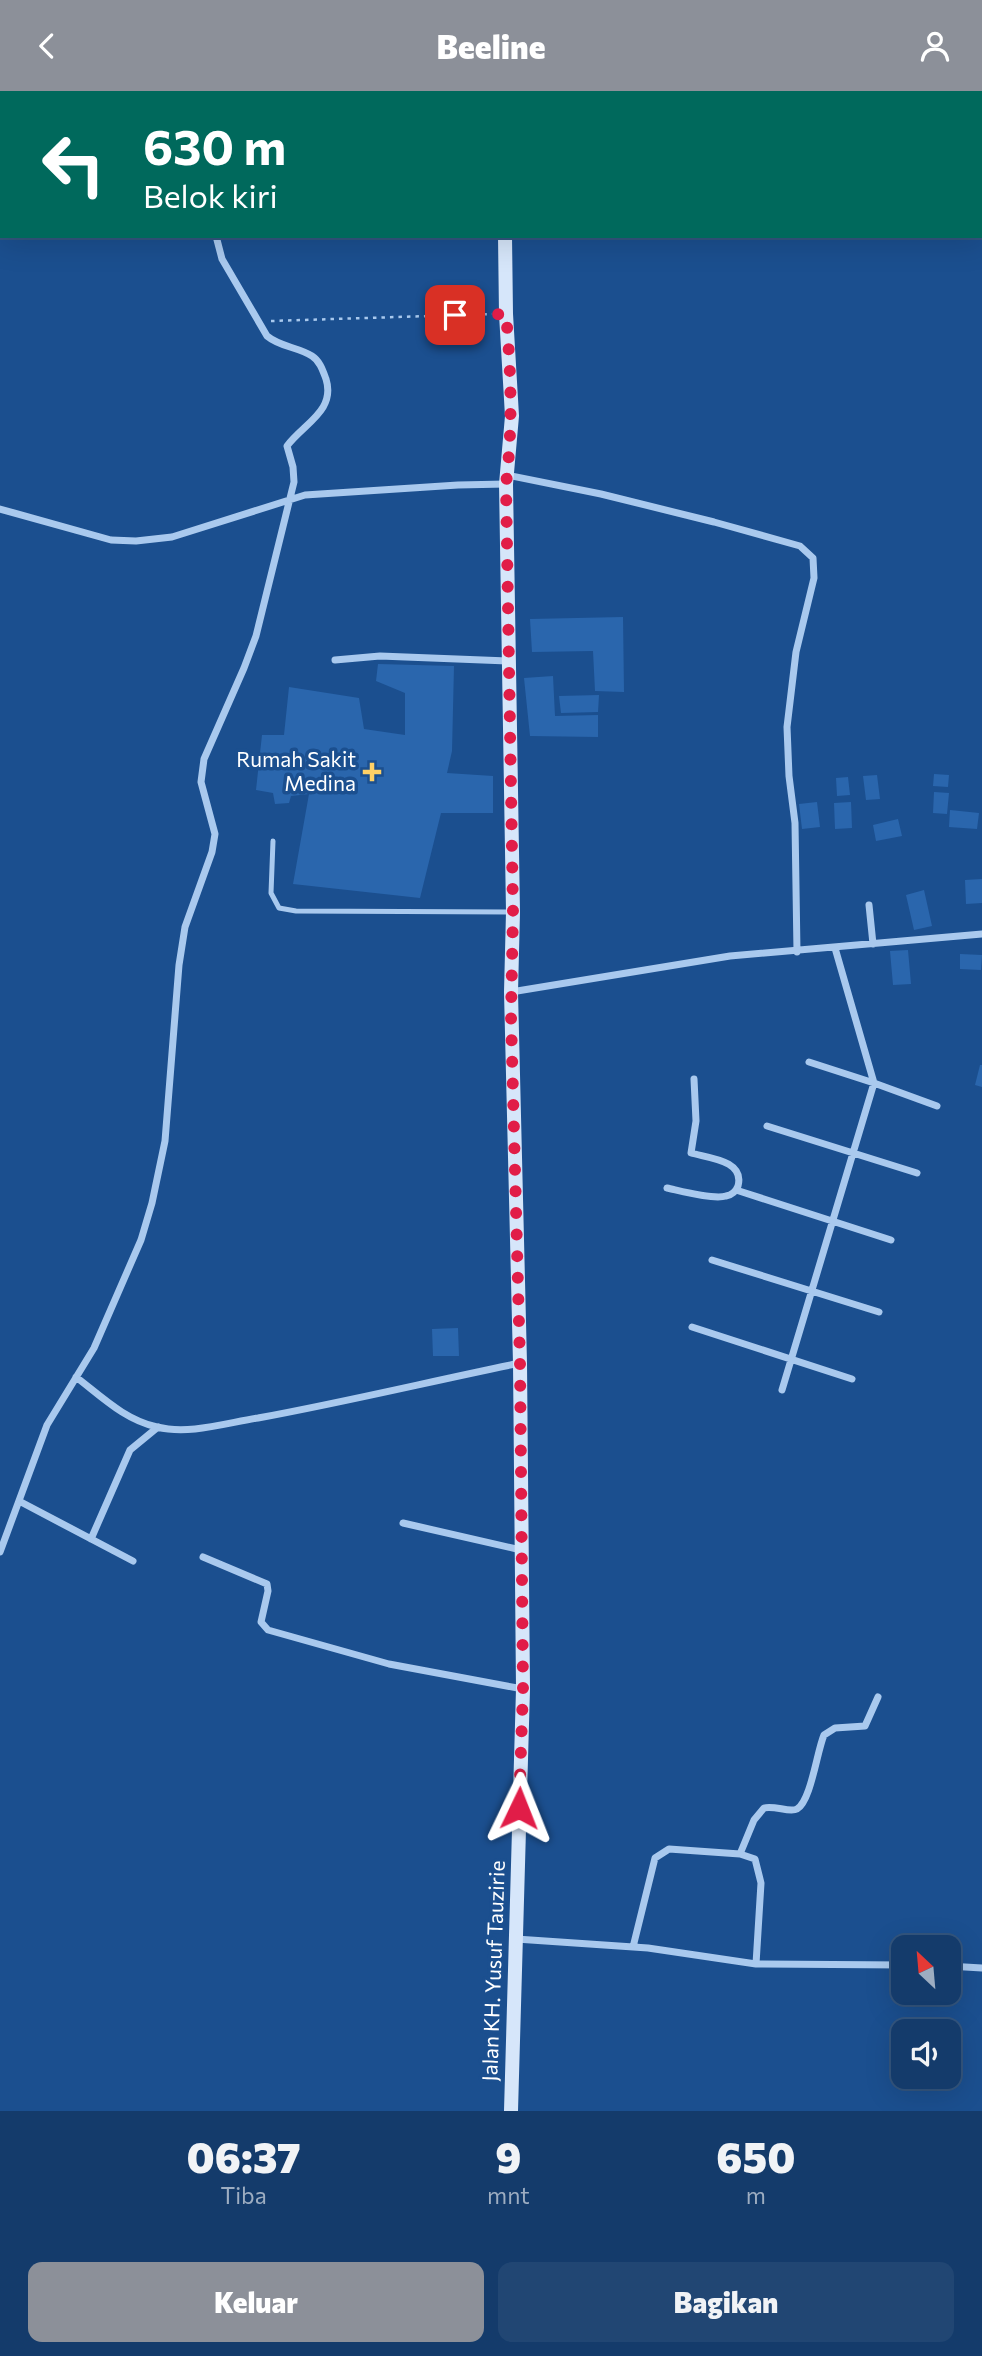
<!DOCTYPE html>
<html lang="id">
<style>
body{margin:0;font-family:Commissioner,sans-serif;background:#214673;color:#f1f3f6;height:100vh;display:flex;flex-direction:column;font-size:26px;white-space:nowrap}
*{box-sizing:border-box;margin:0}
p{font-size:23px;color:#9dadc1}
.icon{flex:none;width:38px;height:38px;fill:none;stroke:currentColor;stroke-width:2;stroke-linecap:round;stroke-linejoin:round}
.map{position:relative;height:2020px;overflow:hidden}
.panel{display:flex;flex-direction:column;background:#143b6b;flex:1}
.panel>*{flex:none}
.top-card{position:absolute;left:0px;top:0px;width:984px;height:147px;box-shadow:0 7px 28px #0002,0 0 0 2px #33557e;background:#00695c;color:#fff;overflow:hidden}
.needle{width:46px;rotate:334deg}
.buttons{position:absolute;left:891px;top:1844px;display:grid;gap:14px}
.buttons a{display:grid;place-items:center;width:70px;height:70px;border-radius:14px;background:#143b6b;box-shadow:0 7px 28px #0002,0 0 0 2px #33557e;font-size:35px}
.pin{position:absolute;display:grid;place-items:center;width:60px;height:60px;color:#fff;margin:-30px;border-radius:14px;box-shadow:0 4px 10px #0006}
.me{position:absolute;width:77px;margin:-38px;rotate:2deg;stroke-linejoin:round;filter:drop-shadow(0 0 5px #0008)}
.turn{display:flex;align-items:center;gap:24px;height:147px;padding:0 28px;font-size:32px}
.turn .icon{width:91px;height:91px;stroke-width:2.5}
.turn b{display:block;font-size:49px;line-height:60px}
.eta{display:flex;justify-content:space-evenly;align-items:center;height:119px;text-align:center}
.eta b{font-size:42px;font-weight:800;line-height:49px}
.button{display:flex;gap:14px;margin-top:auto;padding:14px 28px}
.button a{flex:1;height:80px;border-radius:14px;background:#8c9099;color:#fff;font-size:28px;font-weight:800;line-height:80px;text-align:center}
.button a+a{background:#214673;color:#f1f3f6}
header{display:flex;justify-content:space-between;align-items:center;height:91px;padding:0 28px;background:#8c9099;color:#fff;font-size:32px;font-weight:800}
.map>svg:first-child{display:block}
</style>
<header><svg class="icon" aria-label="back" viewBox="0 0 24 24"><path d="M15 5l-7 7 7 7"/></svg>Beeline<svg class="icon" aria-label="person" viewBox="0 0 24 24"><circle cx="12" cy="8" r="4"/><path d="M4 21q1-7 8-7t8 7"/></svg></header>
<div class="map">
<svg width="982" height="2020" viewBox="0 0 982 2020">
<rect width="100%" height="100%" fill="#1b4f8f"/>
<path fill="#2a66ad" d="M 623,526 L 624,601 L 595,600 L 593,560 L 532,561 L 530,528 Z
M 378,573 L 454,575 L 452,660 L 447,682 L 493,685 L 493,722 L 441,722 L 420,807 L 293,793 L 309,703 L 291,705 L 289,712 L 275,713 L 273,702 L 256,699 L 262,644 L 284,644 L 289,596 L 359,607 L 364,638 L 405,644 L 405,602 L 376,590 Z
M 553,585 L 555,625 L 598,624 L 598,646 L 530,645 L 524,587 Z
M 599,604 L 598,621 L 561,622 L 559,605 Z
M 934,683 L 949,684 L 948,696 L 933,695 Z
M 877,684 L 880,708 L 866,709 L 863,685 Z
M 848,686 L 850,704 L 837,705 L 836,687 Z
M 934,701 L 949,702 L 947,723 L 933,722 Z
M 817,711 L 820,736 L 802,738 L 799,713 Z
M 851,711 L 852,737 L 835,738 L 834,712 Z
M 950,719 L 979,722 L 977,738 L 949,736 Z
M 898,728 L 902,745 L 876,750 L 873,734 Z
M 982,788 L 982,812 L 966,813 L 965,789 Z
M 924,799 L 932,835 L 914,839 L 906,804 Z
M 908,859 L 911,893 L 893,894 L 890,860 Z
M 960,863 L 982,864 L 981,879 L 960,878 Z
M 980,974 L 982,974 L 982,996 L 975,994 Z
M 458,1237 L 459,1265 L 433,1265 L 432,1238 Z"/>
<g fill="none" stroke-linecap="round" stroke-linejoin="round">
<path stroke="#a9c9ee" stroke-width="2.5" stroke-dasharray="3.5 5" stroke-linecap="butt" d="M 271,230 L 492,223"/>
<path stroke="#a9c9ee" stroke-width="5" d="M 273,750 L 271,802 L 279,817 L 296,820 L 513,821"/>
<path stroke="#a9c9ee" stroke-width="7" d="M 225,2 L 226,0
M 507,384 L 601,403 L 714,431 L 800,455 L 813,467 L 814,487 L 796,561 L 787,636 L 789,685 L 795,732 L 797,861
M 0,418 L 111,449 L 136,450 L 172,446 L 305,404 L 458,394 L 506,393
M 335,569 L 380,565 L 508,570
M 869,814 L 873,853
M 511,901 L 730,865 L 982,843
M 809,971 L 874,992 L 835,857
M 767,1035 L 917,1082
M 667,1097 C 681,1100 714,1109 726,1105 C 732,1104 736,1100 738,1095 C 745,1069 708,1067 691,1062 L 696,1030 L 694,988
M 736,1099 L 891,1149
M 712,1169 L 879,1221
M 692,1236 L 852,1288
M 76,1286 C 102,1306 125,1329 157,1336 C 189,1344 226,1332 258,1327 C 345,1311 432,1290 520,1272
M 782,1299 L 874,992 L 937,1015
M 19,1410 L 133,1470
M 403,1432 L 521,1459
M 91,1448 L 130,1359 L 158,1336
M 0,1461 L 47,1334 L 94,1257 L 141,1149 L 152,1112 L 165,1050 L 179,874 L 185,836 L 212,761 L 215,743 L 201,691 L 204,668 L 244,577 L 256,545 L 294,391 L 293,376 L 287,355 C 303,333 336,320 326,288 C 323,280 320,270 312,265 C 298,256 280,256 267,245 L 222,168 L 216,145
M 203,1466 L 267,1493 L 268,1500 L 261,1531 L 268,1539 L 389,1573 L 523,1598
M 740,1763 L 755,1768 L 761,1792 L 756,1873
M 516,1848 L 648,1857 L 756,1873 L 903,1874
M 633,1856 L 655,1767 L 669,1758 L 740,1763 L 754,1729 L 764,1717 C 774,1714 790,1722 797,1718 C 811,1710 817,1660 824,1644 L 835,1637 L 865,1635 L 878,1606
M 948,1875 L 982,1877"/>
<path stroke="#d6e6fa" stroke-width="14" d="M 505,0 L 505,2
M 505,145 L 506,223 L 512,325 L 506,393 L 513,821 L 511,901 L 520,1272 L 523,1598 L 511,2020"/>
</g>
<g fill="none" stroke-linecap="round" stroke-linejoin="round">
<path stroke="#e11d48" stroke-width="12" stroke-dasharray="0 21.6" d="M 455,224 L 506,223 C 511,280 513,336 506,393 L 513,821 L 511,925 L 520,1272 L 523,1598 L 519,1717"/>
</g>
<path fill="#ffd166" stroke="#1b4f8f" stroke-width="2.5" d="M368.5 670.5h7v7h7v7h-7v7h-7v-7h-7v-7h7z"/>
<g text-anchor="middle" stroke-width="7" stroke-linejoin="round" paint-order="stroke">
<g font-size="21" fill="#fff" stroke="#1b4f8f" text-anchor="end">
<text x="356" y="676">Rumah Sakit<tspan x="356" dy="24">Medina</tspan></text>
</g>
<g font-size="21" fill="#fff" stroke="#1b4f8f">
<text transform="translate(494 1880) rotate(-88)" y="7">Jalan KH. Yusuf Tauzirie</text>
</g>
</g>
</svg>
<div class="buttons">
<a><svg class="needle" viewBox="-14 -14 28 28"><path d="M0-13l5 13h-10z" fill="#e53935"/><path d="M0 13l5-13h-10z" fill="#9dadc1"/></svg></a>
<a><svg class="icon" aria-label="sound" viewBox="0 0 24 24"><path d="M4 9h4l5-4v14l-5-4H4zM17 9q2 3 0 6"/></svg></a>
</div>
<div class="pin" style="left:455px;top:224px;background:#d93025"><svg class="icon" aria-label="arrive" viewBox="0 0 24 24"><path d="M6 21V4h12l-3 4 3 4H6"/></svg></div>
<svg class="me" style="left:519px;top:1717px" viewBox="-20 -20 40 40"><path d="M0-17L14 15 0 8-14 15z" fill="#e11d48" stroke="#fff" stroke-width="4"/></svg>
<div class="top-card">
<div class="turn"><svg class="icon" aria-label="left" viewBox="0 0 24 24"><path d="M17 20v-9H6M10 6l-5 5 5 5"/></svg><div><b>630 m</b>Belok kiri</div></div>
</div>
</div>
<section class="panel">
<div class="eta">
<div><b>06:37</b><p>Tiba</p></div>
<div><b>9</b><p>mnt</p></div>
<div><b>650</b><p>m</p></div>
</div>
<div class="button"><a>Keluar</a><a>Bagikan</a></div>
</section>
